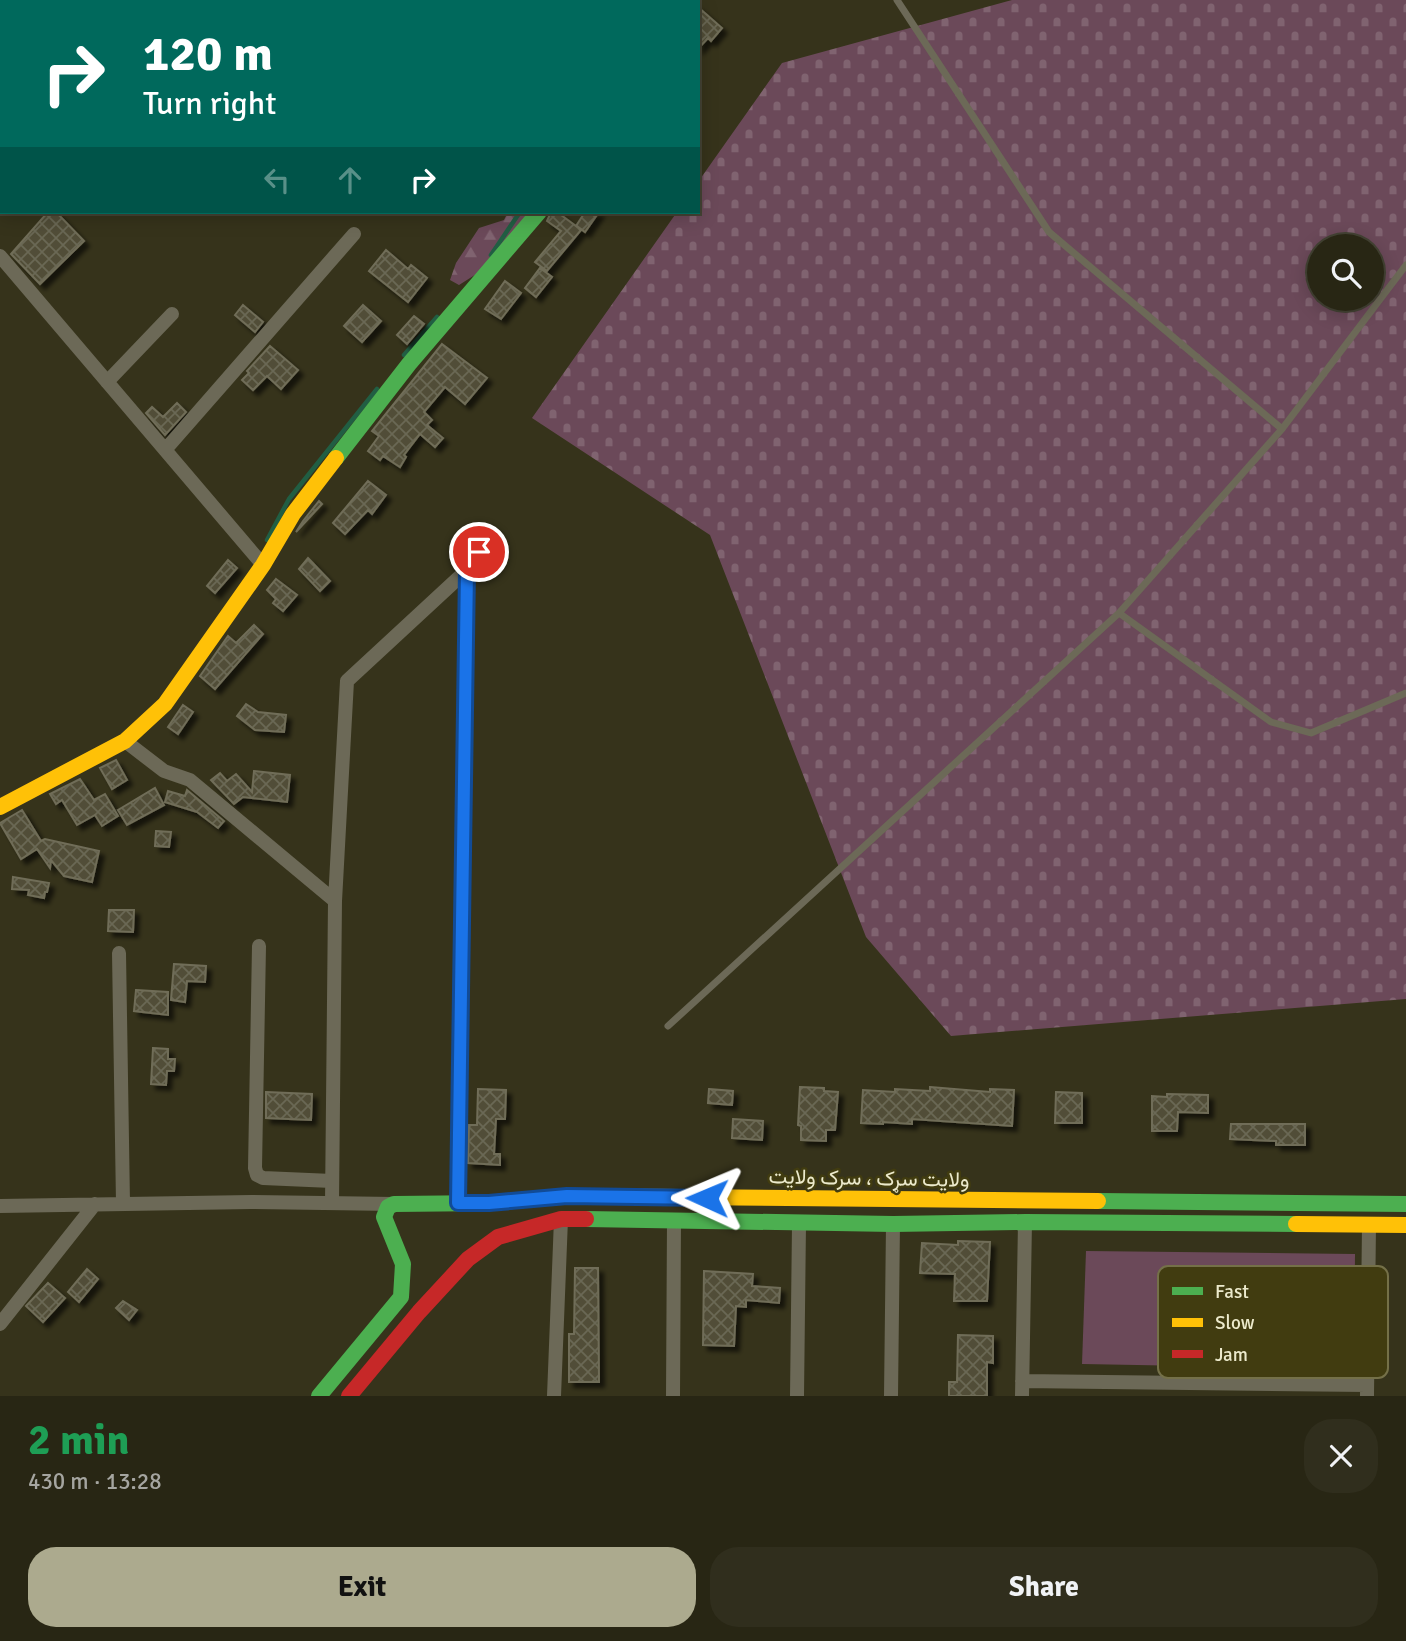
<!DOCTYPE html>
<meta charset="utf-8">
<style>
body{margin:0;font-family:Signika,Vazirmatn,sans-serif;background:#302e1d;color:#f1f3f6;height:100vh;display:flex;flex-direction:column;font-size:26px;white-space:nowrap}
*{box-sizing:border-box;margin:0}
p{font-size:23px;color:#a5a5a0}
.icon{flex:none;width:38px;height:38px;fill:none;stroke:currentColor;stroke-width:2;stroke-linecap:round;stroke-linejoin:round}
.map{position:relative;height:1396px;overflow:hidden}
.side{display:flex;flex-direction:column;background:#282614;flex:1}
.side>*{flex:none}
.guide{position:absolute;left:0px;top:0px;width:700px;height:214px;box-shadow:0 4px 18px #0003,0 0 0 2px #444334;background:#00695c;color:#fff;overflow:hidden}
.fabs{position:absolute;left:1307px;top:234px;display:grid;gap:14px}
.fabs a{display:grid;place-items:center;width:77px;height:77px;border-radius:50%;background:#282614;box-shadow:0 4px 18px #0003,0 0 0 2px #444334;font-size:35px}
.pin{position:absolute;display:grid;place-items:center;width:60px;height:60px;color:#fff;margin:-30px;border:4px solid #fff;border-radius:50%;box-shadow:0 2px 7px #0007}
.me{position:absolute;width:77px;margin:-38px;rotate:271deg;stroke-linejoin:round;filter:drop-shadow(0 0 5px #0008)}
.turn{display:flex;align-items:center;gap:24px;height:147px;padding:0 28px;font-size:32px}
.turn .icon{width:91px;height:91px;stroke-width:2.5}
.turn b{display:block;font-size:49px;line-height:60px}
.lanes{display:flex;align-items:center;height:66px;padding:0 28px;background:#0003;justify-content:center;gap:35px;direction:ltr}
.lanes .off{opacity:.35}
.round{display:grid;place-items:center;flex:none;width:74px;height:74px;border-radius:28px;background:#302e1d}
.summary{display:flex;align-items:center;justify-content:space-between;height:119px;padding:0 28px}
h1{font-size:42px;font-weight:700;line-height:52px;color:#1e9e55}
.action{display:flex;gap:14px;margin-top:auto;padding:14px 28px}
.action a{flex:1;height:80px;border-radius:28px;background:#acaa8e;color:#111;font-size:28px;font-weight:700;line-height:80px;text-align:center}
.action a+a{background:#302e1d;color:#f1f3f6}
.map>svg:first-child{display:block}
</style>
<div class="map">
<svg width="1406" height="1396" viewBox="0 0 1406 1396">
<defs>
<pattern id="forest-firs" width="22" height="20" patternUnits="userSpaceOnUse" patternTransform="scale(1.75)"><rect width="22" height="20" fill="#6b4959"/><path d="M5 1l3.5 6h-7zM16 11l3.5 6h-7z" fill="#806370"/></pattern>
<pattern id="cemetery-stones" width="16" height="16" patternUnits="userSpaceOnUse" patternTransform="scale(1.75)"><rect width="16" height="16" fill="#6b4959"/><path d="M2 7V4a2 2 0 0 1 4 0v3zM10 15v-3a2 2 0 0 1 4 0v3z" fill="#806370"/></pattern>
<pattern id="building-cross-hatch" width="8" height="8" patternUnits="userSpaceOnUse" patternTransform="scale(1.75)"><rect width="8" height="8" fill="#514e38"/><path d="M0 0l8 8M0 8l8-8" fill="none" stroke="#6a6854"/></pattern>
<filter id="shadow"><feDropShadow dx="5" dy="5" stdDeviation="2" flood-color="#0009"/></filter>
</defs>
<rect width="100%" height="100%" fill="#36331b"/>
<path fill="#6b4959" d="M 1086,1251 L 1355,1254 L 1354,1369 L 1082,1364 Z"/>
<path fill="url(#forest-firs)" d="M 508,212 L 530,212 L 489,266 L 459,285 L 450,280 L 456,263 L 479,228 L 504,220 Z"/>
<path fill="url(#cemetery-stones)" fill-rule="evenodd" d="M 1012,0 L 1406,0 L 1406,999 L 951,1036 L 866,937 L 710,535 L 532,418 L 677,212 L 698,212 L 698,182 L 782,63 ZM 1320,247 L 1372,247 L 1372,299 L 1320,299 Z"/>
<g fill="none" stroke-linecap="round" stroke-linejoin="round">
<path stroke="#215e43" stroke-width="4.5" d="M 641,2 L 643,0
M 491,255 L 520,212
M 404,355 L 437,317
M 267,540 L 289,499 L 377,389"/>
</g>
<path fill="url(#building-cross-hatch)" stroke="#706d58" stroke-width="2" filter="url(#shadow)" d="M 698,7 L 722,28 L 711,41 L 708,38 L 698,49 Z
M 48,212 L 56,212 L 84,241 L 40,284 L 11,254 Z
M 551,212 L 557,212 L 576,226 L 585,212 L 599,212 L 585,232 L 577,226 L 581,230 L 547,271 L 535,262 L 561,231 L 547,221 Z
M 386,250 L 408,269 L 411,265 L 427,278 L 408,302 L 369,271 Z
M 540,268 L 552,277 L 536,297 L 525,288 Z
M 505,281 L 521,293 L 501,319 L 485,309 Z
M 243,305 L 263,322 L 255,332 L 235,315 Z
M 363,305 L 381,321 L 362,342 L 344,326 Z
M 414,316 L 424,324 L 407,344 L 397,335 Z
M 442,344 L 487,378 L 465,404 L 445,387 L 424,412 L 432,420 L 427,425 L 443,438 L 435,447 L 420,434 L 404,455 L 406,457 L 400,467 L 383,456 L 380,460 L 368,451 L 379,436 L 372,431 Z
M 270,346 L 298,370 L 281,389 L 267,376 L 253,390 L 242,380 L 249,373 L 247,371 Z
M 177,403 L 186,412 L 165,435 L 146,413 L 152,407 L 163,417 Z
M 368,481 L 386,495 L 372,514 L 368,510 L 345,534 L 333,523 Z
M 319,501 L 322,504 L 296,532 L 303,521 Z
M 308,558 L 330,581 L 320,591 L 299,569 Z
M 228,560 L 237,568 L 215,593 L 207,586 Z
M 276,579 L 297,595 L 283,611 L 273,603 L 276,599 L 267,590 Z
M 254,625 L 263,634 L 215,689 L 200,676 L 228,636 L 236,643 Z
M 246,704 L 258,712 L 286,715 L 284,732 L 255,730 L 237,716 Z
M 183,705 L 193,712 L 178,734 L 168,727 Z
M 116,760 L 127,780 L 112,789 L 100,768 Z
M 254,771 L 290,775 L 287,802 L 243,797 L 234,804 L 211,780 L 220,773 L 227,781 L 236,774 L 252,792 Z
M 80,779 L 94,800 L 105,794 L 118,816 L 102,826 L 95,815 L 77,825 L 62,800 L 56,804 L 50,794 Z
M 155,788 L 164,805 L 127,825 L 118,810 Z
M 187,790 L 224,821 L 218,828 L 197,812 L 165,802 L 168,791 L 185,796 Z
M 22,810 L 41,841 L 45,839 L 99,851 L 92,882 L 64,876 L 51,860 L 50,868 L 37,849 L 21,859 L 0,823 Z
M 156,831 L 171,832 L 169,847 L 155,846 Z
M 13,877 L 49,883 L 47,892 L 45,892 L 44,898 L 28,895 L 29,890 L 12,889 Z
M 109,910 L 134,910 L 133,932 L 108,931 Z
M 174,964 L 206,966 L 205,982 L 187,981 L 185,1002 L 171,1000 Z
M 136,990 L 168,992 L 168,1015 L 134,1011 Z
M 153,1048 L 168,1049 L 168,1059 L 175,1059 L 174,1071 L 167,1071 L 166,1085 L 151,1084 Z
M 800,1087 L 824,1088 L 824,1091 L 838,1092 L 835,1130 L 826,1130 L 826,1141 L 801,1140 L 801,1126 L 798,1125 Z
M 930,1087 L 990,1092 L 990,1089 L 1014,1090 L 1012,1126 L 912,1119 L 912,1124 L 883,1122 L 883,1124 L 861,1123 L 863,1090 L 895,1092 L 895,1089 L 930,1091 Z
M 478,1089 L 506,1090 L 505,1119 L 496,1119 L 494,1154 L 500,1154 L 500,1165 L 468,1163 L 469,1125 L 477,1125 Z
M 709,1089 L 733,1091 L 732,1105 L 708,1103 Z
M 266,1092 L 312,1094 L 311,1120 L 266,1118 Z
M 1056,1092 L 1082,1093 L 1082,1123 L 1055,1123 Z
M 1167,1094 L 1208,1095 L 1208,1113 L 1178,1112 L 1177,1131 L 1152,1131 L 1152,1096 L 1167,1097 Z
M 733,1119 L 763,1121 L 762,1140 L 732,1138 Z
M 1231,1124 L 1305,1124 L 1305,1145 L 1276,1145 L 1276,1141 L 1230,1139 Z
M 958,1241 L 990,1242 L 987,1301 L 954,1301 L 955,1274 L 920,1273 L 922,1243 L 958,1245 Z
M 575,1268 L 598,1268 L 599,1382 L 569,1382 L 569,1334 L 574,1334 Z
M 87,1269 L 98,1279 L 79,1302 L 68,1292 Z
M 704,1271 L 753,1274 L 752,1286 L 780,1288 L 779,1303 L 746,1300 L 746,1307 L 736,1306 L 734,1346 L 703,1345 Z
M 48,1283 L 65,1298 L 43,1322 L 26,1306 Z
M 123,1301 L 137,1310 L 129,1320 L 116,1308 Z
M 958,1335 L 993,1336 L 993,1363 L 987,1362 L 987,1396 L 949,1396 L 949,1382 L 957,1382 Z"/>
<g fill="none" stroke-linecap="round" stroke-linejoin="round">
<path stroke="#6c6957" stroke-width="7" d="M 897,0 L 1049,232 L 1282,429
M 1119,613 L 1271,722 L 1311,733 L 1406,693
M 668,1026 L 1119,613 L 1282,429 L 1406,265"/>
<path stroke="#6c6957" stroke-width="14" d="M 660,2 L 662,0
M 0,256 L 263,565
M 107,382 L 172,314
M 165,450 L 354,234
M 125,741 L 164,771 L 190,780 L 335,901
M 259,946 L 255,1168 L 257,1175 L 263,1178 L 332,1181
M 119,953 L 123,1203
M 332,1203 L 335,901 L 347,681 L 467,570 L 492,535
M 458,1203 L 467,570
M 0,1206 L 251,1202 L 394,1204
M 0,1324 L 95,1204
M 1022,1381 L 1367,1385
M 554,1396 L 561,1219
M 673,1396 L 674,1220
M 797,1396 L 799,1224
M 891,1396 L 893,1224
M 1022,1396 L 1025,1222
M 1367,1396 L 1369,1225"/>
<path stroke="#4caf50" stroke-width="16" d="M 336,458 L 409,364 L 539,212
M 1098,1201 L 1406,1204
M 586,1219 L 893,1224 L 1025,1222 L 1296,1224
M 319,1396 L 401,1297 L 403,1264 L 384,1217 L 388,1207 L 394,1204 L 489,1203 L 535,1199"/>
<path stroke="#ffc107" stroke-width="16" d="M 0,807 L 125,741 L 165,704 L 263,565 L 293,514 L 336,458
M 535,1199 L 567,1196 L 1098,1201
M 1296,1224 L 1406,1225"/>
<path stroke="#c62828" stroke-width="16" d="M 349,1396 L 419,1312 L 468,1259 L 498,1237 L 561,1219 L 586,1219"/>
</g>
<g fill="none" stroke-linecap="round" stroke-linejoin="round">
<defs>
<path id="route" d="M 479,552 L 467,570 L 458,1203 L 489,1203 L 567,1196 L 707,1198"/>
</defs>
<use href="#route" stroke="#114b97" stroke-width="18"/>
<use href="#route" stroke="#1a73e8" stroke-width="12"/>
</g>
<g text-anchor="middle" stroke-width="5" stroke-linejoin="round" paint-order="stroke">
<g font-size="21" fill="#eceacc" stroke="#413c10">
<text transform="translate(869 1178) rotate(1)" y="7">ولایت سړک ، سرک ولایت</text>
</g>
</g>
<rect x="1158" y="1266" width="230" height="112" rx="10" fill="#413c10" stroke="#747048" stroke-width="2"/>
<rect x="1172" y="1287" width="31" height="8" fill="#4caf50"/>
<rect x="1172" y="1318" width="31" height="9" fill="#ffc107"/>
<rect x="1172" y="1350" width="31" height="8" fill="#c62828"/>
<g font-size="19" fill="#eceacc">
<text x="1215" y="1298">Fast</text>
<text x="1215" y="1329">Slow</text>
<text x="1215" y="1361">Jam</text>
</g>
</svg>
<div class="fabs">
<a><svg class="icon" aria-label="search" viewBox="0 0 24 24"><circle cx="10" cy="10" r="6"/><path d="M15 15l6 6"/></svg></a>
</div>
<div class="pin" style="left:479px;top:552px;background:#d93025"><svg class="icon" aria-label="arrive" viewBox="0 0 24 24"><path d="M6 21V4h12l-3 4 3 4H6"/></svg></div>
<svg class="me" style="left:707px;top:1198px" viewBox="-20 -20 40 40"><path d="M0-17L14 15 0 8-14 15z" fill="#1a73e8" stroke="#fff" stroke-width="4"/></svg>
<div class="guide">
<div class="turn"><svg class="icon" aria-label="right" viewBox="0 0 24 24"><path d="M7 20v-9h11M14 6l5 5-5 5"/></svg><div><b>120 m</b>Turn right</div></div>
<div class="lanes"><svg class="icon off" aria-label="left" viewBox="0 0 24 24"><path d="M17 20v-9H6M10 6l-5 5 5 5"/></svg><svg class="icon off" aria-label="ahead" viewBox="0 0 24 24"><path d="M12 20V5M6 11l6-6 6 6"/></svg><svg class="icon" aria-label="right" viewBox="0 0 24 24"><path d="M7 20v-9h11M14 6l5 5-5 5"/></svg></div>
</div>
</div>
<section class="side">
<div class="summary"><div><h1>2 min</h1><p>430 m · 13:28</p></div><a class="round"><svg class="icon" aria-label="close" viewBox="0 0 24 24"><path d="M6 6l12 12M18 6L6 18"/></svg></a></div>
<div class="action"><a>Exit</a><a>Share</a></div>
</section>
